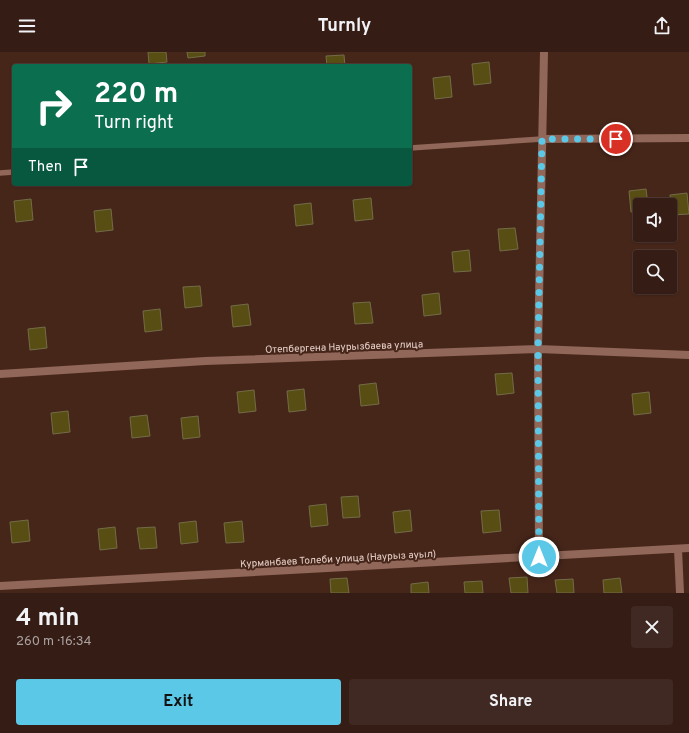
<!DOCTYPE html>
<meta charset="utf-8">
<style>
body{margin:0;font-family:Overpass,sans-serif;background:#402922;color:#f1f3f6;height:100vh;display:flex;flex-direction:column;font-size:15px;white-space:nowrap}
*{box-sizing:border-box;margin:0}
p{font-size:13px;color:#aaa1a0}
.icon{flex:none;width:22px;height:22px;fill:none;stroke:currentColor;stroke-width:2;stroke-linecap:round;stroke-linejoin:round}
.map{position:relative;height:541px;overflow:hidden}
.drawer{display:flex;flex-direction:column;background:#351c14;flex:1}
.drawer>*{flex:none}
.guide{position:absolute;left:12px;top:12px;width:400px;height:122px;border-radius:4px;box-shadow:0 1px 3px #0004,0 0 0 1px #4f3a34;background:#0b6e4f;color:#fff;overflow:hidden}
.controls{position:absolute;left:633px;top:146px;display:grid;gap:8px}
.controls a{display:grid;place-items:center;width:44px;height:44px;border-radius:4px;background:#351c14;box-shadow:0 1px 3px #0004,0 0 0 1px #4f3a34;font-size:20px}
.pin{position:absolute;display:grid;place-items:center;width:34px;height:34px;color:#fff;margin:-17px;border:2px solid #fff;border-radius:50%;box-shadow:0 1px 4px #0007}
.me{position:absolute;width:44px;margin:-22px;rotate:0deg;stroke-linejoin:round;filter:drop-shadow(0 0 3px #0008)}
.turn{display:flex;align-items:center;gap:14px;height:84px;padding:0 16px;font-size:18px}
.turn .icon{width:52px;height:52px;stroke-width:2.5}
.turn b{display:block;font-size:28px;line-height:34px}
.then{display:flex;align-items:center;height:38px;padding:0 16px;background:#0003;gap:8px;font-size:15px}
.round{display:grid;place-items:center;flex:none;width:42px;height:42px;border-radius:4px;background:#402922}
.summary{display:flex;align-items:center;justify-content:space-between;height:68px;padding:0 16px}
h1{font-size:24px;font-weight:700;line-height:30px}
.cta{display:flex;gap:8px;margin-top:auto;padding:8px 16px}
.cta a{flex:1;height:46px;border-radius:4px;background:#5bc8e7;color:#111;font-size:16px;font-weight:700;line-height:46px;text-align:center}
.cta a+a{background:#402922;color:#f1f3f6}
header{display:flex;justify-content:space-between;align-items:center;height:52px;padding:0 16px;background:#351c14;font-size:18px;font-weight:700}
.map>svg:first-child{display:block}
</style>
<header><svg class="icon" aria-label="menu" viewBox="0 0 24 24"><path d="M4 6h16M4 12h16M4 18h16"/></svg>Turnly<svg class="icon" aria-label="share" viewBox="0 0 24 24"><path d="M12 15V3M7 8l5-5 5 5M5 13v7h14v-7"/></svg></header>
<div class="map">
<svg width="689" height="541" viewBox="0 0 689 541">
<rect width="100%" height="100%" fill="#47261a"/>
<path fill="#584e14" stroke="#726c47" d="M 148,0 L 166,0 L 167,10 L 149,12 Z
M 187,0 L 205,0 L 205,4 L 188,6 Z
M 344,3 L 345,14 L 327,14 L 326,4 Z
M 489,10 L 491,31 L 474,33 L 472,12 Z
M 450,24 L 452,45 L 435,47 L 433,26 Z
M 646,137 L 648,153 L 640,153 L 640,159 L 631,160 L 629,139 Z
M 687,141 L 689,162 L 672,163 L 670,143 Z
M 371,146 L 373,167 L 355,169 L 353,148 Z
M 31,147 L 33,168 L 16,170 L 14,149 Z
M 311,151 L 313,172 L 296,174 L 294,153 Z
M 111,157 L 113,178 L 96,180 L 94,159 Z
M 515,176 L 518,197 L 500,199 L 498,177 Z
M 469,198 L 471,219 L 454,220 L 452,200 Z
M 200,234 L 202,254 L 185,256 L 183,235 Z
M 439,241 L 441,262 L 424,264 L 422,243 Z
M 370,250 L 373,271 L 355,272 L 353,251 Z
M 248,252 L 251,273 L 233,275 L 231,254 Z
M 160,257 L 162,278 L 145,280 L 143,259 Z
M 45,275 L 47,296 L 30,298 L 28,277 Z
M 512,321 L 514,341 L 497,343 L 495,322 Z
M 376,331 L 379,352 L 361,354 L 359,333 Z
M 304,337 L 306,358 L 289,360 L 287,339 Z
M 254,338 L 256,359 L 239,361 L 237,340 Z
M 649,340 L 651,361 L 634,363 L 632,342 Z
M 68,359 L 70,380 L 53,382 L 51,361 Z
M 147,363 L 150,384 L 132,386 L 130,365 Z
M 198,364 L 200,385 L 183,387 L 181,366 Z
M 358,444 L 360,465 L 343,466 L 341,445 Z
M 326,452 L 328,473 L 311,475 L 309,454 Z
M 410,458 L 412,479 L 395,481 L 393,460 Z
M 499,458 L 501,479 L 483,481 L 481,459 Z
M 28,468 L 30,489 L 12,491 L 10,470 Z
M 196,469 L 198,490 L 181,492 L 179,471 Z
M 242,469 L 244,490 L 226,491 L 224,471 Z
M 115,475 L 117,496 L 100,498 L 98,477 Z
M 155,475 L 157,496 L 140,497 L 137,476 Z
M 527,525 L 528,541 L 511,541 L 509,526 Z
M 347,526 L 349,541 L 331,541 L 330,527 Z
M 620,526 L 622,541 L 604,541 L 603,528 Z
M 573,527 L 574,541 L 557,541 L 555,528 Z
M 482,529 L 483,541 L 465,541 L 464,530 Z
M 428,530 L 429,541 L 411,541 L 411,532 Z"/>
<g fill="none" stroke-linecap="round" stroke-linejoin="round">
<path stroke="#906759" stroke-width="5.5" d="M 410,96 L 542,87
M 0,121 L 14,120"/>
<path stroke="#906759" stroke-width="8" d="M 542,87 L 689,86
M 0,322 L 205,309 L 538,297 L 689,303
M 678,497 L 680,541
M 539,505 L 538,297 L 544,0
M 0,534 L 689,496"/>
</g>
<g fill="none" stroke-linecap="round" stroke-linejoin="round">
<path stroke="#5bc8e7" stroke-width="7" stroke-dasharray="0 12.6" d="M 539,505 L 538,297 L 542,87 L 616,87"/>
</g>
<g text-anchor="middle" stroke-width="4" stroke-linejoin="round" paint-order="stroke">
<g font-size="10" fill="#e8d2cb" stroke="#47261a">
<text transform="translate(344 294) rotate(-2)" y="4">Отепбергена Наурызбаева улица</text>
<text transform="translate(338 506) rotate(-3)" y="4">Курманбаев Толеби улица (Наурыз ауыл)</text>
</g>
</g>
</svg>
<div class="controls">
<a><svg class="icon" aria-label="sound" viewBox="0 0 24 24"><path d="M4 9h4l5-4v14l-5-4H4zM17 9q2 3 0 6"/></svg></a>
<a><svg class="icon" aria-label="search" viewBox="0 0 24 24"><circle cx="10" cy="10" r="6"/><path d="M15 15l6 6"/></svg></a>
</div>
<div class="pin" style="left:616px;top:87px;background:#d93025"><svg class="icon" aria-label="arrive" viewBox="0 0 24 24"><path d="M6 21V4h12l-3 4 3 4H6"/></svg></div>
<svg class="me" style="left:539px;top:505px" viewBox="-20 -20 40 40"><circle r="17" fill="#5bc8e7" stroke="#fff" stroke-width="3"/><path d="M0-11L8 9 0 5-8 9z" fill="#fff"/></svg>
<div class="guide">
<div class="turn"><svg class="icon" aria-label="right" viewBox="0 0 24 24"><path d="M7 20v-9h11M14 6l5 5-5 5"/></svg><div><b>220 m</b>Turn right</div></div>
<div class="then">Then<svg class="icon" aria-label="arrive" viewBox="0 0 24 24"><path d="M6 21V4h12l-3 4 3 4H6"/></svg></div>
</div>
</div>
<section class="drawer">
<div class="summary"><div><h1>4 min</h1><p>260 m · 16:34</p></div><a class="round"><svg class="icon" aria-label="close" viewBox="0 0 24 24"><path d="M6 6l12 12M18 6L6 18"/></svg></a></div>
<div class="cta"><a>Exit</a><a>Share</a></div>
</section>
